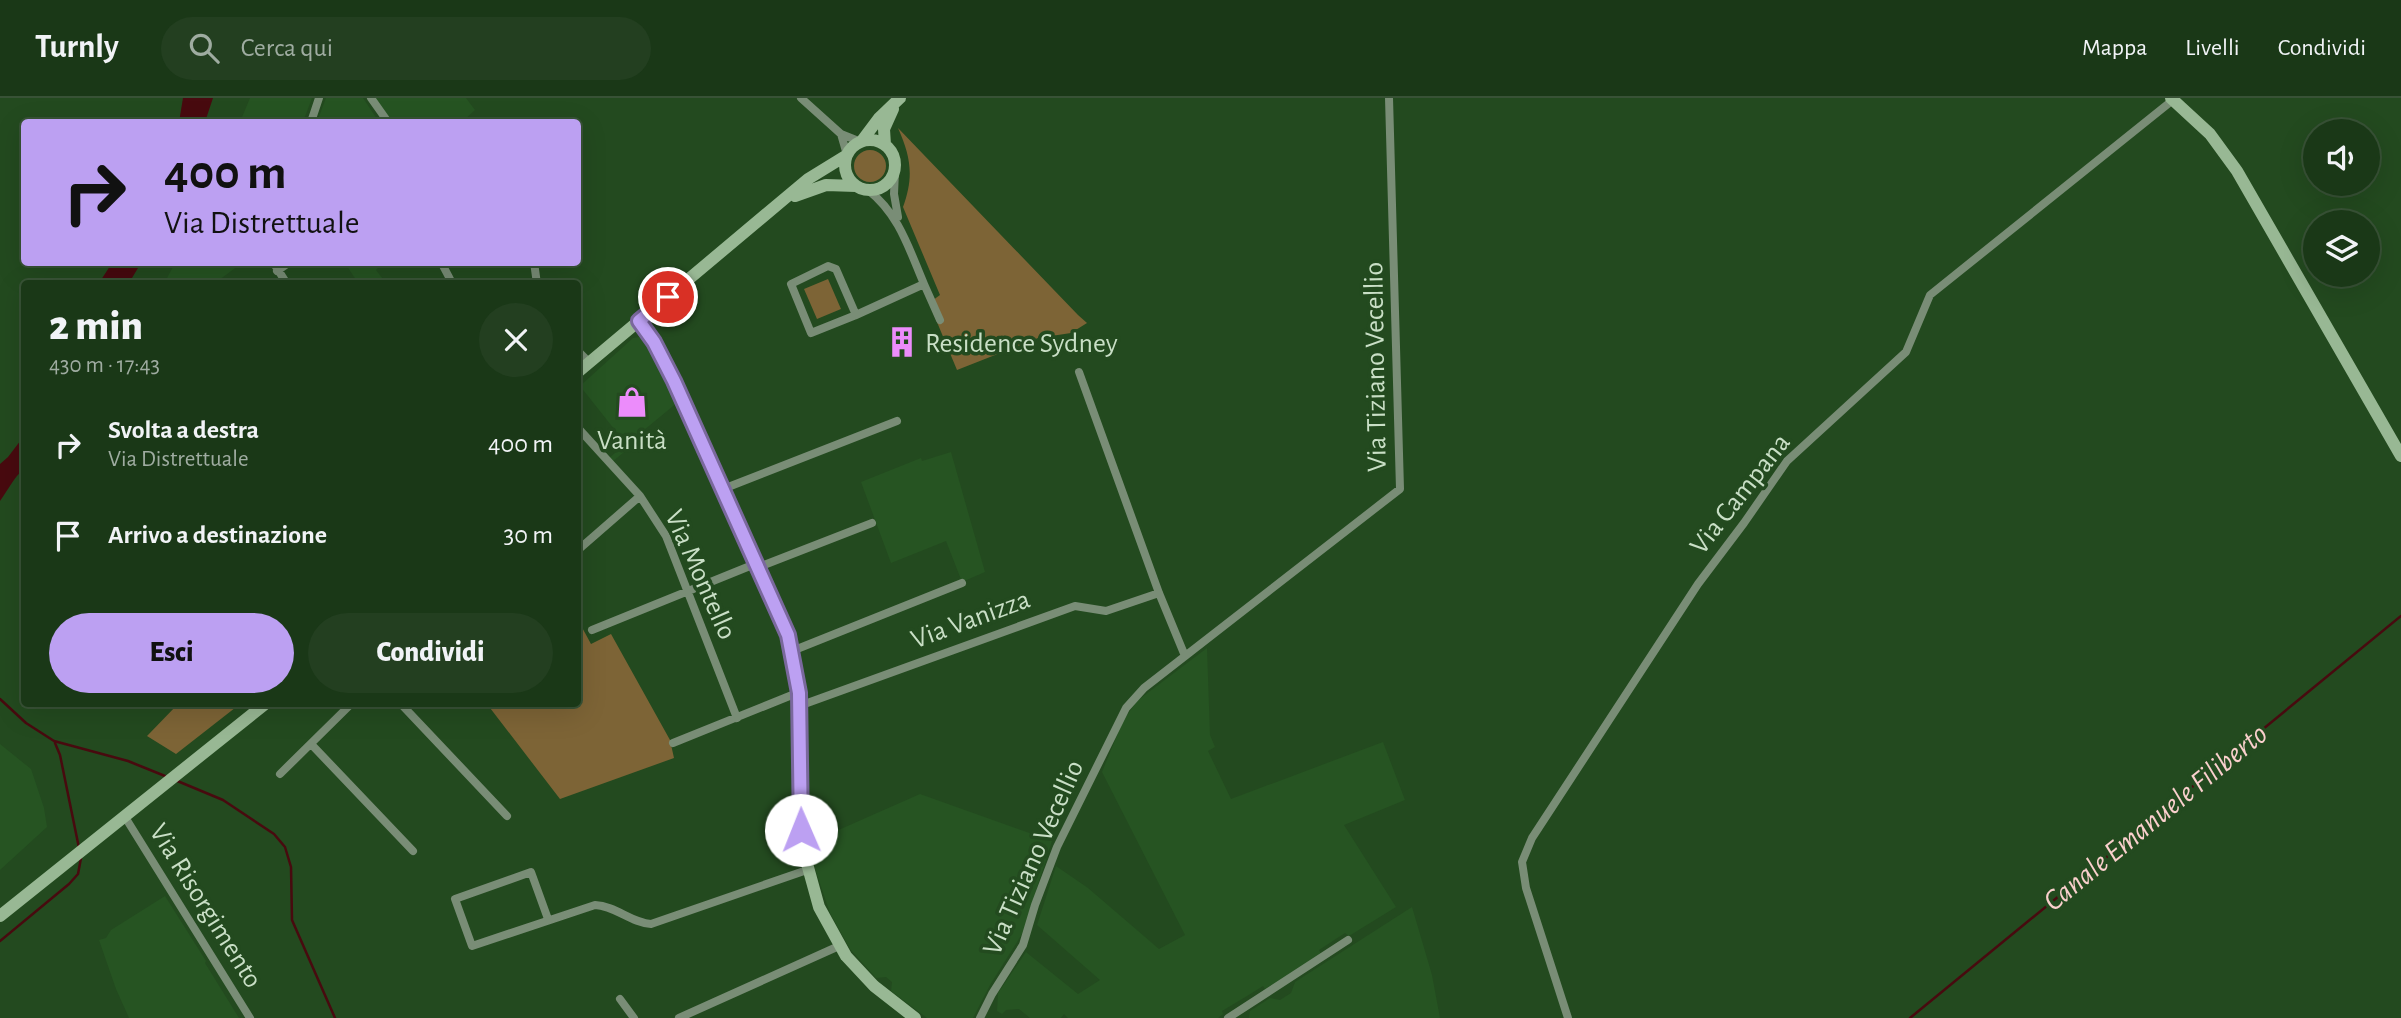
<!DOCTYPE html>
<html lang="it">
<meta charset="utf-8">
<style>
body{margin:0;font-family:"Alegreya Sans",sans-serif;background:#233f20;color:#f1f3f6;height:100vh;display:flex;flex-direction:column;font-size:26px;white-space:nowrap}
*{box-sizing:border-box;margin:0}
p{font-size:23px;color:#9faca1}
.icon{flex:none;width:38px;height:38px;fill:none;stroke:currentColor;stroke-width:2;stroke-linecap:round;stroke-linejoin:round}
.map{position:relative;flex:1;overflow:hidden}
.drawer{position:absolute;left:21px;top:182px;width:560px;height:427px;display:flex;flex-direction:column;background:#1a3817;border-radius:7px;box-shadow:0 7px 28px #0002,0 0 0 2px #385236}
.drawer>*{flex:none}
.banner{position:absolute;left:21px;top:21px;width:560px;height:147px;border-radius:7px;box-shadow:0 7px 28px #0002,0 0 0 2px #385236;background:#bca0f2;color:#111;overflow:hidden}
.buttons{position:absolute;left:2303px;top:21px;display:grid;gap:14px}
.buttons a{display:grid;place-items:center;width:77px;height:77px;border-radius:50%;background:#1a3817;box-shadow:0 7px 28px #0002,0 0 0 2px #385236;font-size:35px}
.pin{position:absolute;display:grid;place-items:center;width:60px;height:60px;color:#fff;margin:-30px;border:4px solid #fff;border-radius:50%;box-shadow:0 2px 7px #0007}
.me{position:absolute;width:77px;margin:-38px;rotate:359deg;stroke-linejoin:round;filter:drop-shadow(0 0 5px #0008)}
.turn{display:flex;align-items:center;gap:24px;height:147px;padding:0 28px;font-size:32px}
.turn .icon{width:91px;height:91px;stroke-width:2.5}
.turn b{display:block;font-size:49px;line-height:60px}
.round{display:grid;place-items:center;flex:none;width:74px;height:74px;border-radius:37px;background:#233f20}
.overview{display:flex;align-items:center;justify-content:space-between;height:119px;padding:0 28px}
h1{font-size:42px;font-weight:800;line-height:52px}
.cta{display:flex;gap:14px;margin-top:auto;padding:14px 28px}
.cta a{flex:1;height:80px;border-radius:42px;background:#bca0f2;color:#111;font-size:28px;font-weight:800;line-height:80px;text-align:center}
.cta a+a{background:#233f20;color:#f1f3f6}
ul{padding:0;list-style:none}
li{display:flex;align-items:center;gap:21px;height:91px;padding:0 28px}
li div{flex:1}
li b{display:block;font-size:26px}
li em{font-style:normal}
header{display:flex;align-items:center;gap:42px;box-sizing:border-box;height:98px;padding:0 35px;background:#1a3817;border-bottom:2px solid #385236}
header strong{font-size:33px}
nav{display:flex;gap:38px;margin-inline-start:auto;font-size:24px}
.search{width:490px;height:63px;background:#233f20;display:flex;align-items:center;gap:18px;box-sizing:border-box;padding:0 24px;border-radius:38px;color:#9faca1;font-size:26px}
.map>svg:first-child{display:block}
</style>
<header>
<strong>Turnly</strong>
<div class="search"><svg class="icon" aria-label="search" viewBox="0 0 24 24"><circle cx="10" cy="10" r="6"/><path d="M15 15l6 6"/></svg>Cerca qui</div>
<nav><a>Mappa</a><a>Livelli</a><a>Condividi</a></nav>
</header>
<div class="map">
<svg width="2401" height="920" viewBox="0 0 2401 920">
<rect width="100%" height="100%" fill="#234a1f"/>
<path fill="#265422" d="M 250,0 L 312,0 L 303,24 L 240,24 Z
M 326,0 L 363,0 L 379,24 L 317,24 Z
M 374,0 L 466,0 L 475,12 L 462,24 L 390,24 Z
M 175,165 L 175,164 L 242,165 L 215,185 L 172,185 L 167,180 Z
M 345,165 L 383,165 L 376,172 L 386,185 L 358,185 Z
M 639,239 L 645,245 L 678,304 L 638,337 L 640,341 L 612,364 L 609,360 L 626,346 L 580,288 L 633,240 Z
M 951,354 L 985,474 L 962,484 L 946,443 L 891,465 L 861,384 L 921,360 L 922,363 Z
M 1207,550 L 1210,637 L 1215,649 L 1208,653 L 1231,701 L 1383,644 L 1405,702 L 1344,727 L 1396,809 L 1349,838 L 1345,835 L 1319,852 L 1321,856 L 1265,891 L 1263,888 L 1247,898 L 1222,913 L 1223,916 L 1218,920 L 1068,920 L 1064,916 L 1061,920 L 1030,920 L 1019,911 L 1006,912 L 1002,916 L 997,913 L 998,895 L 1026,854 L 1078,896 L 1100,882 L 1037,827 L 1056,768 L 1088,790 L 1159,851 L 1185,837 L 1102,674 L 1123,623 L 1137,603 Z
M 0,646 L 31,671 L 44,710 L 47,729 L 0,772 Z
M 920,696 L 1052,743 L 1022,836 L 990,887 L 973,920 L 927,920 L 891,893 L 892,884 L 886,879 L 876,880 L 850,851 L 830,815 L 812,762 L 809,745 Z
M 165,798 L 206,863 L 205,865 L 239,920 L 129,920 L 116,891 L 99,842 L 106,840 L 111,832 Z
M 1412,809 L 1432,877 L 1440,920 L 1249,920 L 1250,913 L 1270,900 L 1280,902 L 1291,895 L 1295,884 Z"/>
<path fill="#7d6436" d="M 898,30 L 1078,217 L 1087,225 L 1071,235 L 1038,240 L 957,272 L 929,205 L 940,197 L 903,109 C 914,79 911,59 898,30 Z
M854 68a16 16 0 1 1 32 0a16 16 0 1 1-32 0Z
M 828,181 L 841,211 L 817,221 L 804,191 Z
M 578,522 L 591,546 L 611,536 L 670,642 L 674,660 L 560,701 L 487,606 L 578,606 Z
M 178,606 L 240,606 L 176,656 L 147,638 Z"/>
<path fill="#480a0f" d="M 183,0 L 213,0 L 205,24 L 179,24 Z
M 112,165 L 112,164 L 141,165 L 129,185 L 99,185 Z
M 24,338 L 24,371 C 14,379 8,392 0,403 L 0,366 L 8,359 Z"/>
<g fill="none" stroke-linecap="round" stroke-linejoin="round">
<path stroke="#480a0f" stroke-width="2.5" d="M 0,601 L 26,625 L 54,643 L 128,663 L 165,678
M 55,645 L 60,657 L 79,750
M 175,682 L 223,702 L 274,736 L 285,749 L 291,769 L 292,822 L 335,920
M 0,843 L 69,786 L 78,776 L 81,760
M 1910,920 L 2401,518"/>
<path stroke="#798d76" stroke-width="8" d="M 371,0 L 388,24
M 801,0 L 841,36
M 311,24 L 319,0
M 847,57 L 841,36 L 861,44
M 895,73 L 894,96 L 898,119
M 273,164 L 287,186
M 441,164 L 450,181
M 534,164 L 537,186
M 828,168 L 836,171 L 856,217 L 811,235 L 791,186 Z
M 277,173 L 290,164
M 924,186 L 940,222
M 856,217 L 924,186 C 909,151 899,116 868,92
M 578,253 L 589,264
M 1079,274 L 1159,495 L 1185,558
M 578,330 L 640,398 L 666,438 L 737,620
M 723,391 L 897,323
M 578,452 L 640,398
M 592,532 L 750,468 L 764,467 L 872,425
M 792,553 L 962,485
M 401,606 L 507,718
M 799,608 L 1075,508 L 1106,513 L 1159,495
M 673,645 L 792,597
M 311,646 L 413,753
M 280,676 L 351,606
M 125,719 L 250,920
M 548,821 L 531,774 L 455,801 L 472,848 L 595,807 C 616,808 631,825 651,826 L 807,772
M 620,901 L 634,920
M 679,920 L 839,848
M 980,920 L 992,896 L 1023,847 L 1035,807 L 1057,749 L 1126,610 L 1144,590 L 1400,391 L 1389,0
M 1228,920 L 1348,842
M 1568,920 L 1526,790 L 1522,764 L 1532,740 L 1698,486 L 1744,425 L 1787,363 L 1906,254 L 1930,197 L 2173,2"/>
<path stroke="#98b894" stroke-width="12" d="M 2171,0 L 2210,36 L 2237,73 L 2401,358
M845 67a25 25 0 1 1 50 0a25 25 0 1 1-50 0Z
M 861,44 L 879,20 L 900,0
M 885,47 L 884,31 L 893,11
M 795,98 L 826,87 L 856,88
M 639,223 L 654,244 L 674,283 L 788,537 L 798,595 L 803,751 L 819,809 L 846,858 L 874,888 L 915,920
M 578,274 L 808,81 L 847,57
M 0,818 L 265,606"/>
</g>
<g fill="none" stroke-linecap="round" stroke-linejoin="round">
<defs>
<path id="route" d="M 668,199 L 639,223 L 654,244 L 674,283 L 788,537 L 799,595 L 801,732"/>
</defs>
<use href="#route" stroke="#7a689d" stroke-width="18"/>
<use href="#route" stroke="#bca0f2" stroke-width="12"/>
</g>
<defs>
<symbol id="building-bare" viewBox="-9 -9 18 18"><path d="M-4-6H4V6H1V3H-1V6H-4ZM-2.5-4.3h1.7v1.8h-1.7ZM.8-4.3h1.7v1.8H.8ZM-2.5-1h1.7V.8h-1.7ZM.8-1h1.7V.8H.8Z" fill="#ec8cfb" stroke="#234a1f" stroke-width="2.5" paint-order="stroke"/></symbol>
<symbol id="shop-bare" viewBox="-9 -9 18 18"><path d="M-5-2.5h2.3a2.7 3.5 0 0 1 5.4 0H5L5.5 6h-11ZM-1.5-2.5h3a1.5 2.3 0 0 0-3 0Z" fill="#ec8cfb" stroke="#234a1f" stroke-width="2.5" paint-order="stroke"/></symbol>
</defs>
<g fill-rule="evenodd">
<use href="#building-bare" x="880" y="222" width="44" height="44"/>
<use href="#shop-bare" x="610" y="282" width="44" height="44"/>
</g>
<g text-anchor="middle" stroke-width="7" stroke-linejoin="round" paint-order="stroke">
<g font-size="28" fill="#c9dfc6" stroke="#234a1f" text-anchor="start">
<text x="925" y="254">Residence Sydney</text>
<text x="632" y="351" text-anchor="middle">Vanità</text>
</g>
<g font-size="28" fill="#c9dfc6" stroke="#234a1f">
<text transform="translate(1374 269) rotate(-91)" y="10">Via Tiziano Vecellio</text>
<text transform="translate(1739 395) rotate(-52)" y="10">Via Campana</text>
<text transform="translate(702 476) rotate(66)" y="10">Via Montello</text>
<text transform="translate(970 520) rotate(-20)" y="10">Via Vanizza</text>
<text transform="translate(1032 759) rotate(-66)" y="10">Via Tiziano Vecellio</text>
<text transform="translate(207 807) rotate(58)" y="10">Via Risorgimento</text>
</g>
<g font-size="30" font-style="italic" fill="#fad0cd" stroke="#234a1f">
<text transform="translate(2155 719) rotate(-39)" y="10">Canale Emanuele Filiberto</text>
</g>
</g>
</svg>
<div class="buttons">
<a><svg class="icon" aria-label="sound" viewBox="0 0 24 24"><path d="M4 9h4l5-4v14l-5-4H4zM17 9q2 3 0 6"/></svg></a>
<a><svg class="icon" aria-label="layers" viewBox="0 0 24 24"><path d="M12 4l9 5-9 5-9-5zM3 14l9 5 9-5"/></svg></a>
</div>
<div class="pin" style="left:668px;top:199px;background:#d93025"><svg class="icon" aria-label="arrive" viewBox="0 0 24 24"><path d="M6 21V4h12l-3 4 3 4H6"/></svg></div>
<svg class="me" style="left:801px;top:732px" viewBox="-20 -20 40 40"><circle r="19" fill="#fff"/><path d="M0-13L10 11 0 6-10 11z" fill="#bca0f2"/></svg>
<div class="banner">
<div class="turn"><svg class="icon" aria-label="right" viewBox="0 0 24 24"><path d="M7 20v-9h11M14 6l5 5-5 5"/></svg><div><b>400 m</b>Via Distrettuale</div></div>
</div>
<section class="drawer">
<div class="overview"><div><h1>2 min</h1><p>430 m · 17:43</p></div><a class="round"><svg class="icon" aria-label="close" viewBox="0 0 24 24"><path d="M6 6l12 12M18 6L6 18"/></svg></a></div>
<ul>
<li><svg class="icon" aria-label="right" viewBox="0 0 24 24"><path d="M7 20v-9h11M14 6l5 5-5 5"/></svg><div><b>Svolta a destra</b><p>Via Distrettuale</p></div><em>400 m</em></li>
<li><svg class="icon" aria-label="arrive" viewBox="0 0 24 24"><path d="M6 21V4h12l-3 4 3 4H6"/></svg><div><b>Arrivo a destinazione</b></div><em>30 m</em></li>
</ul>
<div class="cta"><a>Esci</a><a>Condividi</a></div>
</section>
</div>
